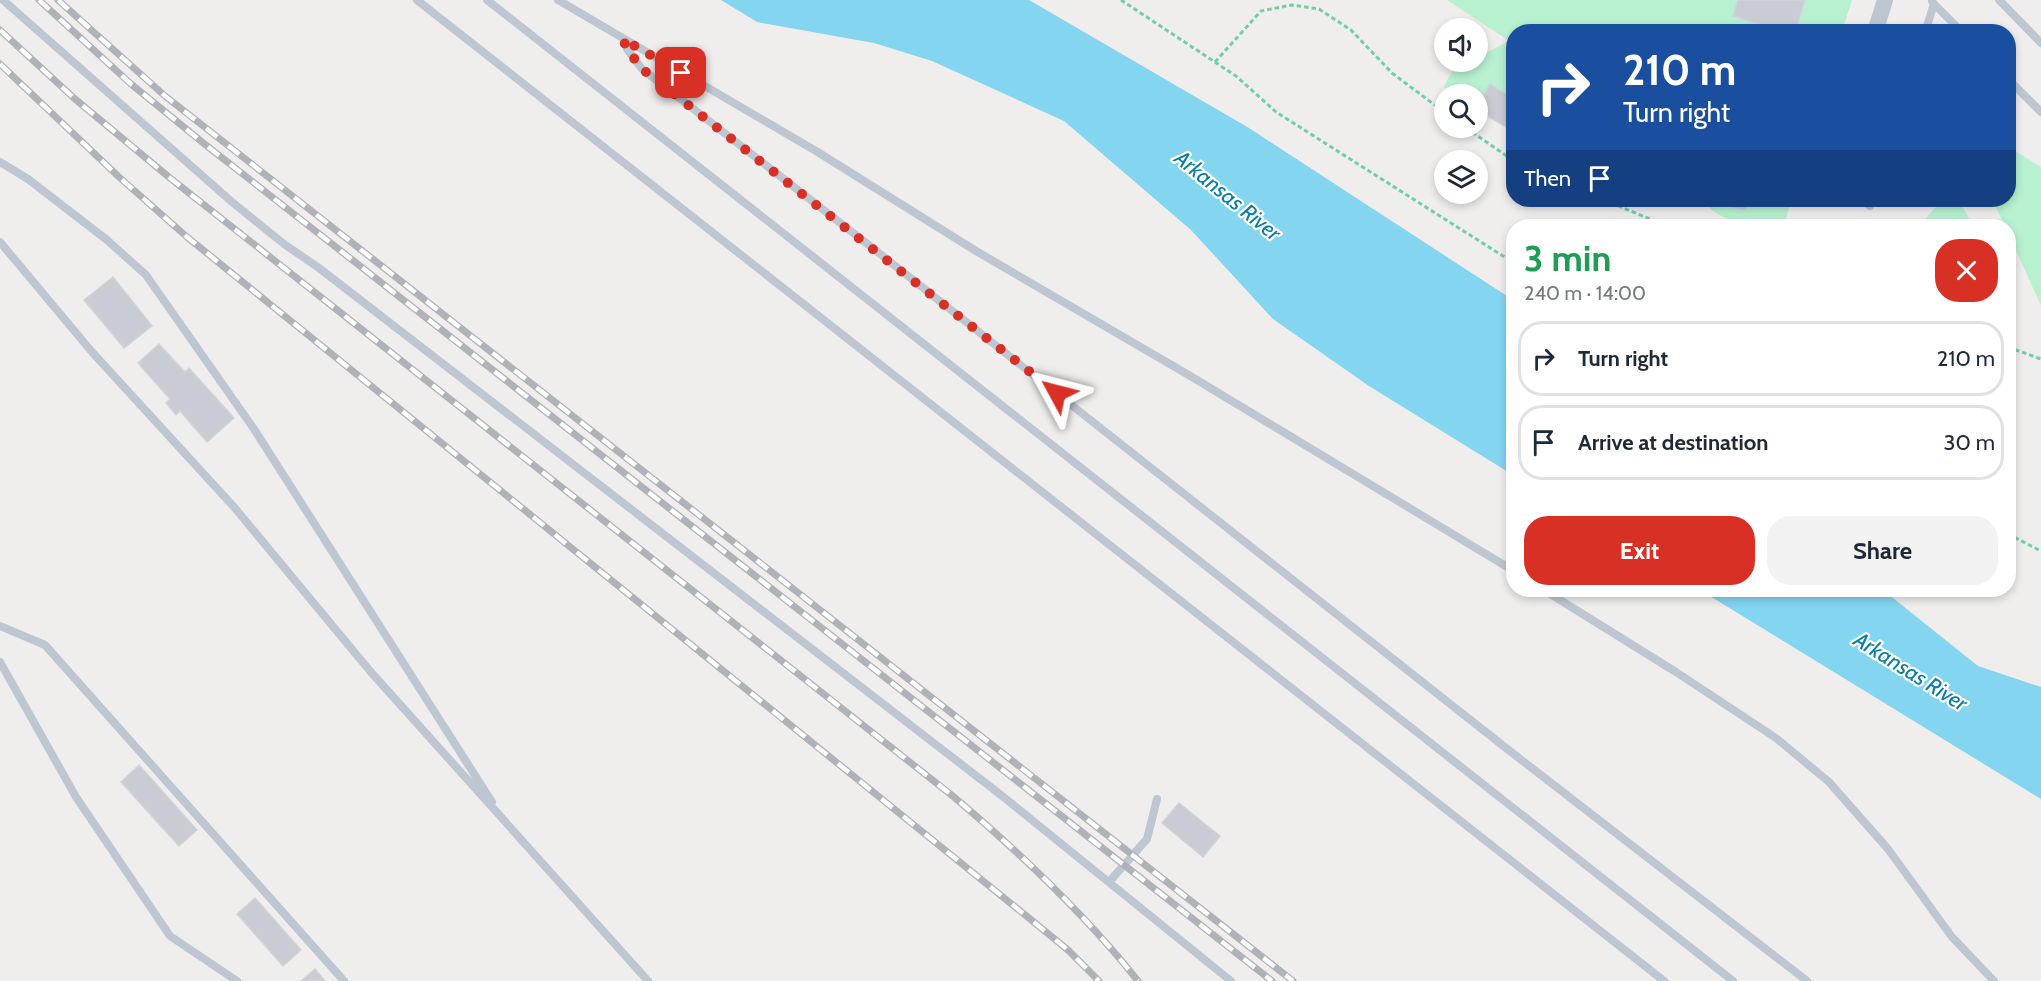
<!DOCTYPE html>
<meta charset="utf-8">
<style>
body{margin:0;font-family:Cabin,sans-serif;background:#f2f2f3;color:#1f2937;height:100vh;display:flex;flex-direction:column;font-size:22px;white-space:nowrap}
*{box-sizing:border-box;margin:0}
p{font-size:20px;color:#747a83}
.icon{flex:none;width:33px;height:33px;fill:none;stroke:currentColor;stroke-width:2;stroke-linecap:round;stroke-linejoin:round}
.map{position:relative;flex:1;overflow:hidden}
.drawer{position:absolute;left:1506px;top:219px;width:510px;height:378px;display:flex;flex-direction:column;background:#fff;border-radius:24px;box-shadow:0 3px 9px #0003}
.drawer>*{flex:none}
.hud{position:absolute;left:1506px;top:24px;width:510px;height:183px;border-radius:24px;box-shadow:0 3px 9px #0003;background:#1a4fa0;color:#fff;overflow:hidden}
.controls{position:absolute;left:1434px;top:18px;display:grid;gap:12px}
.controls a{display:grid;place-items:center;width:54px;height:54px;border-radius:50%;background:#fff;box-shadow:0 3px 9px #0003;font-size:30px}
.pin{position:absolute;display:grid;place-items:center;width:51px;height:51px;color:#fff;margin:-26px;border-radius:12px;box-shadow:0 3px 9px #0006}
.me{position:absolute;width:66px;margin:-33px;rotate:308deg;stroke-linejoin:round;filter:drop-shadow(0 0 4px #0008)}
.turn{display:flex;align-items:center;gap:21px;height:126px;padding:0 18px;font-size:27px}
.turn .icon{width:78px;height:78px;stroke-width:2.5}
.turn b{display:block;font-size:42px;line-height:51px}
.then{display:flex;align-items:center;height:57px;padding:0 18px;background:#0003;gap:12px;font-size:22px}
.round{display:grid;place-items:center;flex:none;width:63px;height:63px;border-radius:24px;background:#f2f2f3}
.summary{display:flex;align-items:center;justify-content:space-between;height:102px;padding:0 18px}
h1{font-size:36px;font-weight:700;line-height:45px;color:#1e9e55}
.cta{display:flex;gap:12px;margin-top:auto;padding:12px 18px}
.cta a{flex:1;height:69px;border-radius:24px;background:#d93025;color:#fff;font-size:24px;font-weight:700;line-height:69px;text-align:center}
.cta a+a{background:#f2f2f3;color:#1f2937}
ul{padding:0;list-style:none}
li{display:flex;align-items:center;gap:18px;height:75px;margin:0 12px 9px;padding:0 6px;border:3px solid #e0e1e3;border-radius:24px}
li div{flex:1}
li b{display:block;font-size:22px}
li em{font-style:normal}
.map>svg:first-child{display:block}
</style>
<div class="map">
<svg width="2041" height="981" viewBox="0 0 2041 981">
<rect width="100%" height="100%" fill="#f0eded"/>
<path fill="#b8f1d0" d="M 1447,0 L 1852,0 L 1842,31 L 1514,32 L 1513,132 L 1478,110 L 1478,94 L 1455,94 L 1444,87 C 1451,71 1458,62 1478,62 L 1478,57 L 1509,41 Z
M 2009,147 L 2041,167 L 2041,306 L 2009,235 L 2008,226 L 2005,226 L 1992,200 L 2008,200 Z
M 1694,200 L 1791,200 L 1784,226 C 1766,226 1734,224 1718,214 C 1707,207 1708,204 1694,200 Z
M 1942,200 L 1959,200 L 1971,222 L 1953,226 L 1919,226 Z"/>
<path fill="#83d5f0" d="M 721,0 L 1029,0 L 1249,128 L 1513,300 L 1513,475 L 1369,386 L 1273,319 L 1191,230 L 1064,121 L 932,61 L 874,43 L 757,22 Z
M 1700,590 L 1883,590 L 1978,666 L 2041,687 L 2041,799 Z"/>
<path fill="#caccd3" stroke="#d1d3d9" stroke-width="1.5" d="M 1738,0 L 1805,0 L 1795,32 L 1786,32 L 1733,16 Z
M 1490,84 L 1514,99 L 1514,132 L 1478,110 L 1478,104 Z
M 1722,200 L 1748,200 L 1745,210 L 1721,204 Z
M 113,277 L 152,326 L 124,348 L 84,300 Z
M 159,344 L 185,372 L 189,368 L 234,418 L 207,442 L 180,411 L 176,415 L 166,403 L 170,399 L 138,363 Z
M 139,765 L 197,830 L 179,846 L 121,782 Z
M 1179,803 L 1220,836 L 1203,857 L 1162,823 Z
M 255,898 L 301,950 L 283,966 L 237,914 Z
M 315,969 L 325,981 L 301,981 Z"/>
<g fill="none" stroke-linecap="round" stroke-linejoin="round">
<path stroke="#6fd0a4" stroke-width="3" stroke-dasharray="4.5 3" stroke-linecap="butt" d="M 1121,0 L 1236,76 L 1276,112 L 1514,263
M 1215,62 L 1261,11 L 1292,5 L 1319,9 L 1351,30 L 1392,73 L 1444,112
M 1466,128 L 1514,161
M 1604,200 L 1667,226
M 2008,347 L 2041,359
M 2008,534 L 2041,551"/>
<path stroke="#bdc7d1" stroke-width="8" d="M 3,0 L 232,202 L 284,244 L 319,268 L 1001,795 L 1231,981
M 417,0 L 1664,981
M 487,0 L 1733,981
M 558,0 L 816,151 L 976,251 L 1187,374 L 1514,571
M 1999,0 L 2041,43
M 1934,4 L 1962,32
M 1925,32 L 1934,4 L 1932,1
M 623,39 L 627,49 L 642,69 L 870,246 L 1506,748 L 1807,981
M 2008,79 L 2041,112
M 0,162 L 28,179 L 107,240 L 146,275 L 254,429 L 492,802
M 1862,200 L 1870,206 L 1872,200
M 0,242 L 92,352 L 234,507 L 370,671 L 648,981
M 1544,590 L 1676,672 L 1776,738 L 1829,782 L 1888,849 L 1952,937 L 1994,981
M 0,626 L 45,645 L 344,981
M 0,662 L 76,797 L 170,936 L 237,981
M 1109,882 L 1147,839 L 1157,799"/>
<path stroke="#bdc7d1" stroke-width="16" d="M 1875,32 L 1885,0"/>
<defs>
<path id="rail" d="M 39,0 L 131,84 L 207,146 L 1272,981
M 58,0 L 165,96 L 1293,981
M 0,30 L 75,99 L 170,178 L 954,797 C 1020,853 1084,913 1138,981
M 0,64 L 119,177 L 187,237 L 1024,914 L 1068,950 L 1099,981"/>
</defs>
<use href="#rail" stroke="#afb2b8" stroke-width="7"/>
<use href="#rail" stroke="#fff" stroke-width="4.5" stroke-dasharray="14" stroke-linecap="butt"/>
</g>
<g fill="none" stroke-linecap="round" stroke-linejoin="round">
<path stroke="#d93025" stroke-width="10" stroke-dasharray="0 18" d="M 681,73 L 623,39 L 627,49 L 642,69 L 1057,393"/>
</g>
<g text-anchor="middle" stroke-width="4.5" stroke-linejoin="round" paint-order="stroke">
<g font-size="22" font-style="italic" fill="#067ea7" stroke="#fff">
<text transform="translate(1228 195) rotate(39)" y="8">Arkansas River</text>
<text transform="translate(1911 671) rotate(32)" y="8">Arkansas River</text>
</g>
</g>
</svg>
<div class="controls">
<a><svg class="icon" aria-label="sound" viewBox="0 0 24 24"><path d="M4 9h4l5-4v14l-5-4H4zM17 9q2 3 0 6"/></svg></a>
<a><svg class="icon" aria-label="search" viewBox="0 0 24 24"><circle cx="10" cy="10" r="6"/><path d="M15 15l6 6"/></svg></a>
<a><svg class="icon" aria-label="layers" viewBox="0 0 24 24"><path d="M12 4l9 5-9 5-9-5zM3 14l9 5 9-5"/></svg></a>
</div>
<div class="pin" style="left:681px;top:73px;background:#d93025"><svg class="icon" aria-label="arrive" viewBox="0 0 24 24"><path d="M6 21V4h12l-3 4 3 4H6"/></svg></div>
<svg class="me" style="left:1057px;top:393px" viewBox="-20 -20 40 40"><path d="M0-17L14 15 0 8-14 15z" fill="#d93025" stroke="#fff" stroke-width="4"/></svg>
<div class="hud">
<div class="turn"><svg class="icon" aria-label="right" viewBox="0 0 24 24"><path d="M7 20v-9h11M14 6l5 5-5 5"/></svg><div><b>210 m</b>Turn right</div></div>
<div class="then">Then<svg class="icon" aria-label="arrive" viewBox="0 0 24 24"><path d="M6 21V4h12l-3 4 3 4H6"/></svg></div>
</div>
<section class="drawer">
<div class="summary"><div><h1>3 min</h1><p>240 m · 14:00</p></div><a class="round" style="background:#d93025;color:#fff"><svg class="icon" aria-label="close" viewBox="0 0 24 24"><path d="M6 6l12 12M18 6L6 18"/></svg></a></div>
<ul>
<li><svg class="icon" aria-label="right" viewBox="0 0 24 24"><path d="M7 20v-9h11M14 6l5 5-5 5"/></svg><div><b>Turn right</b></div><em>210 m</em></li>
<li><svg class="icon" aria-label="arrive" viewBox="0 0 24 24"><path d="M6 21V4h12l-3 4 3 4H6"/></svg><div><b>Arrive at destination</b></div><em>30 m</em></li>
</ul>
<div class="cta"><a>Exit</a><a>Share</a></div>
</section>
</div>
